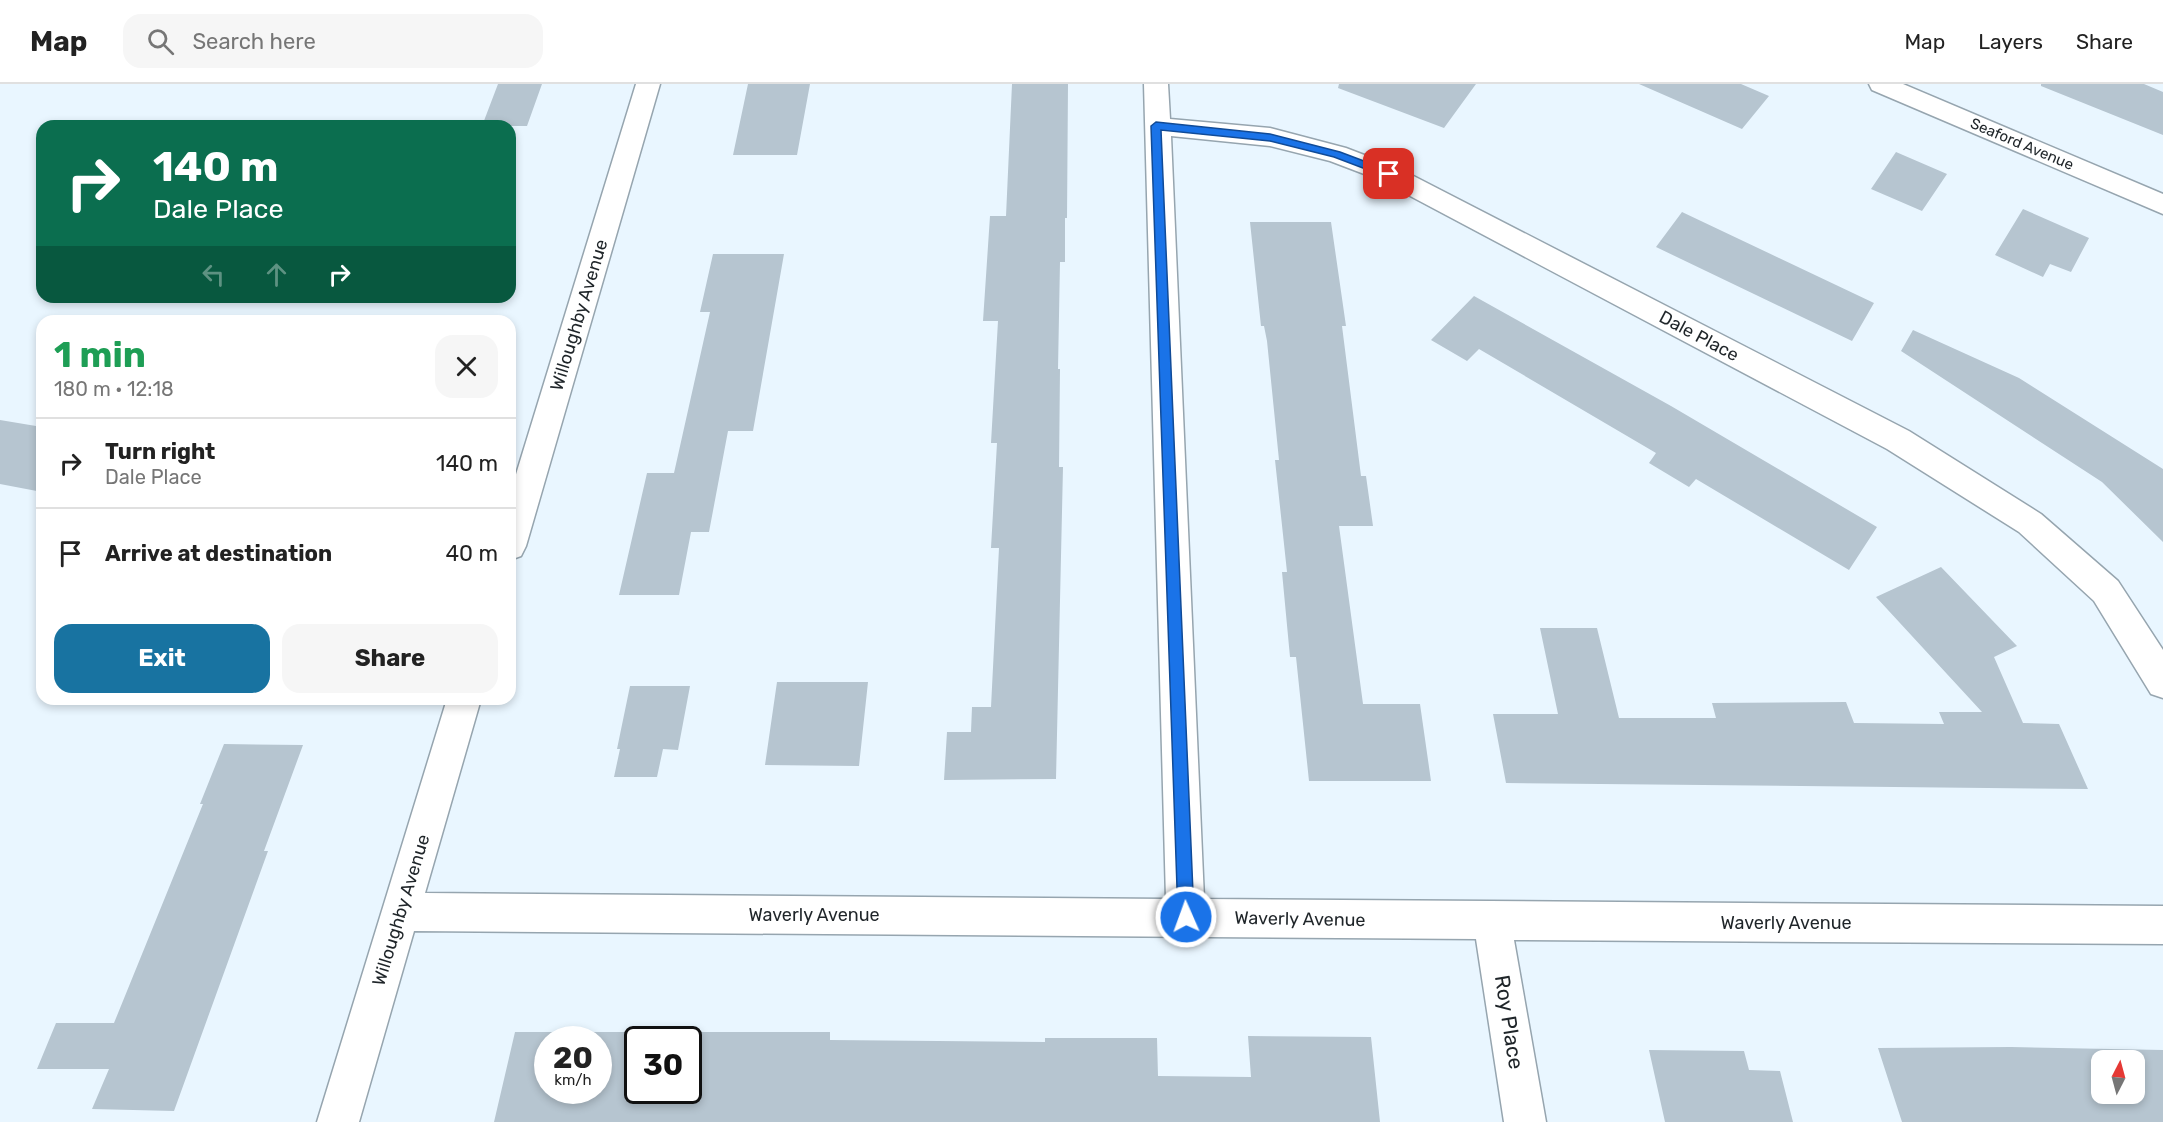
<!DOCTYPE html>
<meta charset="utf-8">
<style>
body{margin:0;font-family:Rubik,sans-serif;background:#f6f6f6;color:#222;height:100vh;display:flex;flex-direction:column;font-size:22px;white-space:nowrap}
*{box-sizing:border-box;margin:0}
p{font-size:20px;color:#767676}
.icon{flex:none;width:33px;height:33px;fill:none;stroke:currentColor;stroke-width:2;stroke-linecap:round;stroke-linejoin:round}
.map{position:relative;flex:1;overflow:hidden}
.side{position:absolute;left:36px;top:231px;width:480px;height:390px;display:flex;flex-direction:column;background:#fff;border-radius:18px;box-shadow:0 3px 9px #0003}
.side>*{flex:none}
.top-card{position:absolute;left:36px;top:36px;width:480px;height:183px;border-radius:18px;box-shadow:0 3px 9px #0003;background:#0b6e4f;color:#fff;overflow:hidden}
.needle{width:39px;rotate:6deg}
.fabs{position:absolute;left:2091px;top:966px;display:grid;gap:12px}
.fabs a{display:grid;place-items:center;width:54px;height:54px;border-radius:12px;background:#fff;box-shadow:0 3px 9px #0003;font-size:30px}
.speed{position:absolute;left:534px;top:942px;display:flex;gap:12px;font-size:30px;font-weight:700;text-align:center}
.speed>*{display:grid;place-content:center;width:78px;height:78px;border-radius:50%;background:#fff;box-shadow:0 3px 9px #0003;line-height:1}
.speed small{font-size:15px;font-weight:400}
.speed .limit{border:3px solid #111;border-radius:9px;background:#fff;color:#111}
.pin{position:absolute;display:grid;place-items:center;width:51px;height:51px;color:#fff;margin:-26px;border-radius:12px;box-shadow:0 3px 9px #0006}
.me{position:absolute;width:66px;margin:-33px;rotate:358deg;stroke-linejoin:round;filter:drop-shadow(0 0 4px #0008)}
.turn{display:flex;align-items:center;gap:21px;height:126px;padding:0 18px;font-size:27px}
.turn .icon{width:78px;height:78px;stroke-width:2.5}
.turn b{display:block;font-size:42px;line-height:51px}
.lanes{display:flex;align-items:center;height:57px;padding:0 18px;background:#0003;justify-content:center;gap:30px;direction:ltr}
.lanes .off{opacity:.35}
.round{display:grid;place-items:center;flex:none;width:63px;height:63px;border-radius:18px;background:#f6f6f6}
.overview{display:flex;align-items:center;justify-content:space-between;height:102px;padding:0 18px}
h1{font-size:36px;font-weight:700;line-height:45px;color:#1e9e55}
.primary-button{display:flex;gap:12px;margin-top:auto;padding:12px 18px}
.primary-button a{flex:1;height:69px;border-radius:18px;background:#1873a1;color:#fff;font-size:24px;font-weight:700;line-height:69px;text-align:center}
.primary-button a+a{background:#f6f6f6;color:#222}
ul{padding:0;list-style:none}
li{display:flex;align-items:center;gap:18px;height:90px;padding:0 18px;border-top:2px solid #e0e0e0}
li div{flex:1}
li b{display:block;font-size:22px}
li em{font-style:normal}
header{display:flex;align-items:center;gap:36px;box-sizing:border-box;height:84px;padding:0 30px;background:#fff;border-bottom:2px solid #e0e0e0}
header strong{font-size:28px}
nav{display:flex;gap:33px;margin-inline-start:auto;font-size:21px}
.search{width:420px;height:54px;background:#f6f6f6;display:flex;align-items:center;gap:15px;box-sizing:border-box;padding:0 21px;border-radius:18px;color:#767676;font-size:22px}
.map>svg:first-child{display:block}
</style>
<header>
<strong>Map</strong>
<div class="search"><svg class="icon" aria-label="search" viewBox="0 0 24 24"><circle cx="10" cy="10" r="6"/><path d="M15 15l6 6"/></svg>Search here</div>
<nav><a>Map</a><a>Layers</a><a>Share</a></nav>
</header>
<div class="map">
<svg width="2163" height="1038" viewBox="0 0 2163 1038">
<rect width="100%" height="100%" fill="#e9f6ff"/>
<path fill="#b6c5d0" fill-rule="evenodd" d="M 498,0 L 542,0 L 527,42 L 482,42 Z
M 748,0 L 810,0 L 797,71 L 733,71 Z
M 1012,0 L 1068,0 L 1067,134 L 1065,134 L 1065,178 L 1060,178 L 1058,285 L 1060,285 L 1059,383 L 1063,383 L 1056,695 L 944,696 L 947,648 L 971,648 L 972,623 L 991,623 L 999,464 L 991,464 L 997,359 L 991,359 L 998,237 L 983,237 L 990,132 L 1006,132 Z
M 1339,0 L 1476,0 L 1444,44 L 1338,4 Z
M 1639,0 L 1741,0 L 1769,12 L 1742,45 Z
M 2041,0 L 2144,0 L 2163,8 L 2163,51 L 2041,2 Z
M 1896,68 L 1947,90 L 1922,127 L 1871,105 Z
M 2023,125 L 2089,154 L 2071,188 L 2050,180 L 2043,193 L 1995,171 Z
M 1682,128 L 1874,219 L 1852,257 L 1656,163 Z
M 1250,138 L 1331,138 L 1346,242 L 1342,242 L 1361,392 L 1366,392 L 1373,442 L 1339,442 L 1363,620 L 1420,620 L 1431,697 L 1309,697 L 1296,573 L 1290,573 L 1282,488 L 1287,488 L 1275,376 L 1279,376 L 1267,257 L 1264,242 L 1261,242 Z
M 713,170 L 784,170 L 753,347 L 728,347 L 709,448 L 691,448 L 679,511 L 619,511 L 647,389 L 674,389 L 710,228 L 700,228 Z
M 1474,212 L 1671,322 L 1877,443 L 1849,486 L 1696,395 L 1689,403 L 1649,379 L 1656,369 L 1479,265 L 1467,277 L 1431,256 Z
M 1913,246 L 2019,294 L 2163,385 L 2163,458 L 2102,398 L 1901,267 Z
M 0,336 L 42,343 L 42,408 L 0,400 Z
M 1941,483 L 2017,562 L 1994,573 L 2023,639 L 2059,640 L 2088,705 L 1506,699 L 1493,630 L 1558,630 L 1540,544 L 1597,544 L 1619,634 L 1716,634 L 1712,619 L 1846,618 L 1854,639 L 1944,640 L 1939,628 L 1982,628 L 1876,513 Z
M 777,598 L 868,598 L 859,682 L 765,681 Z
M 630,602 L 690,602 L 678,666 L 663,665 L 657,693 L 614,693 L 620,665 L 617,665 Z
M 224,660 L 303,661 L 264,767 L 268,767 L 174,1027 L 92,1025 L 109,985 L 37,985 L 56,939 L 114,939 L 203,720 L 200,720 Z
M 515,948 L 830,948 L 830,956 L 1045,958 L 1045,954 L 1157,954 L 1158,992 L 1251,993 L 1248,952 L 1371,953 L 1380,1038 L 494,1038 ZM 548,956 L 598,956 L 598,1006 L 548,1006 ZM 638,956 L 688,956 L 688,1006 L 638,1006 Z
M 2011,963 L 2163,966 L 2163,1038 L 1902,1038 L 1878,964 ZM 2102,976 L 2134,976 L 2134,1010 L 2102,1010 Z
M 1649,966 L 1744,967 L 1749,986 L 1780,987 L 1793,1038 L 1665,1038 Z"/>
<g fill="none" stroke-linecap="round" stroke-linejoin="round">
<defs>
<path id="street" d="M 636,0 L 660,0 L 526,462 L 521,472 L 510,476 L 510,410 Z
M 1144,0 L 1168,0 L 1170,35 L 1270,44 L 1346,64 L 1398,84 L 1909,347 L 2041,430 L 2118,497 L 2163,566 L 2163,614 L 2151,610 L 2094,517 L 2019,448 L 1887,365 L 1380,96 L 1330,77 L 1270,62 L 1171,52 L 1204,815 L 2163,822 L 2163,860 L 1514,856 L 1546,1038 L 1504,1038 L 1476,855 L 414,847 L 359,1038 L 317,1038 L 447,615 L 481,615 L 425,809 L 1166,815 Z
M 1869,0 L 1903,0 L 2163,110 L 2163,130 L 1872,6 Z"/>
</defs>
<use href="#street" stroke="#96a5af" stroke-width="3"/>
<use href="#street" fill="#fff" fill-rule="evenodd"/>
</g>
<path fill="#1a73e8" stroke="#114b97" stroke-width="1.5" d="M 1156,38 L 1270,50 L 1340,68 L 1393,88 L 1395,90 L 1389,94 L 1334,73 L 1270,57 L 1161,46 L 1194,833 L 1192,838 L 1186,841 L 1181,838 L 1178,833 L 1151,42 Z"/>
<g text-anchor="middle" stroke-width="4.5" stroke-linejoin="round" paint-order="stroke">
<g font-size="15" fill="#1f2529" stroke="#fff">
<text transform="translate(2022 60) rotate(23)" y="5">Seaford Avenue</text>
</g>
<g font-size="18" fill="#1f2529" stroke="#fff">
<text transform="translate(579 231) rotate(-73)" y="6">Willoughby Avenue</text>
<text transform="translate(1699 252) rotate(28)" y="6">Dale Place</text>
<text transform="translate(401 826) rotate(-73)" y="6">Willoughby Avenue</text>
<text x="814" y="837">Waverly Avenue</text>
<text transform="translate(1300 835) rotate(1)" y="6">Waverly Avenue</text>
<text x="1786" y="845">Waverly Avenue</text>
</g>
<g font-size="21" fill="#1f2529" stroke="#fff">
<text transform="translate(1509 938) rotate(81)" y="7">Roy Place</text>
</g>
</g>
</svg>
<div class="fabs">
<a><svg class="needle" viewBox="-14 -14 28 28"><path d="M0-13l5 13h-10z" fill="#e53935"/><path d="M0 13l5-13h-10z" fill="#767676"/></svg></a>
</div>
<div class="speed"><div>20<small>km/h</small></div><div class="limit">30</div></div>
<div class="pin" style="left:1389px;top:90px;background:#d93025"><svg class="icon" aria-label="arrive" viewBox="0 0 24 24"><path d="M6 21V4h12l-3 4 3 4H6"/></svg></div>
<svg class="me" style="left:1186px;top:833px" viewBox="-20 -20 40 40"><circle r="17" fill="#1a73e8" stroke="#fff" stroke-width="3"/><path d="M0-11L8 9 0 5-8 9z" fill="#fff"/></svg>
<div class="top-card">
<div class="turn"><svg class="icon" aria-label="right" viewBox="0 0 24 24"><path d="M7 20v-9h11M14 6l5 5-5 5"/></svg><div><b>140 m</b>Dale Place</div></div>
<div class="lanes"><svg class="icon off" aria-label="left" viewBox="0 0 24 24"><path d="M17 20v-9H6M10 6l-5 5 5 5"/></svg><svg class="icon off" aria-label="ahead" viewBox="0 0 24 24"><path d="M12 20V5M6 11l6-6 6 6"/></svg><svg class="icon" aria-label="right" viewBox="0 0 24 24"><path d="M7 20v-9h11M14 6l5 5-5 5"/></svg></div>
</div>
<section class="side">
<div class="overview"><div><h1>1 min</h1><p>180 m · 12:18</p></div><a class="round"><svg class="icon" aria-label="close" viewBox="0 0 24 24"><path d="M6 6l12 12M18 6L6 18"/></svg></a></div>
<ul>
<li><svg class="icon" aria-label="right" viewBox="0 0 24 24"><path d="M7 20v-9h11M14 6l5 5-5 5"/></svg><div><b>Turn right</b><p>Dale Place</p></div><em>140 m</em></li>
<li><svg class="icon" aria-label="arrive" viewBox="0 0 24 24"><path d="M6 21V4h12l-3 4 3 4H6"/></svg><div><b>Arrive at destination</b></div><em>40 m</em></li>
</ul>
<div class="primary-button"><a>Exit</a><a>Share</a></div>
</section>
</div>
